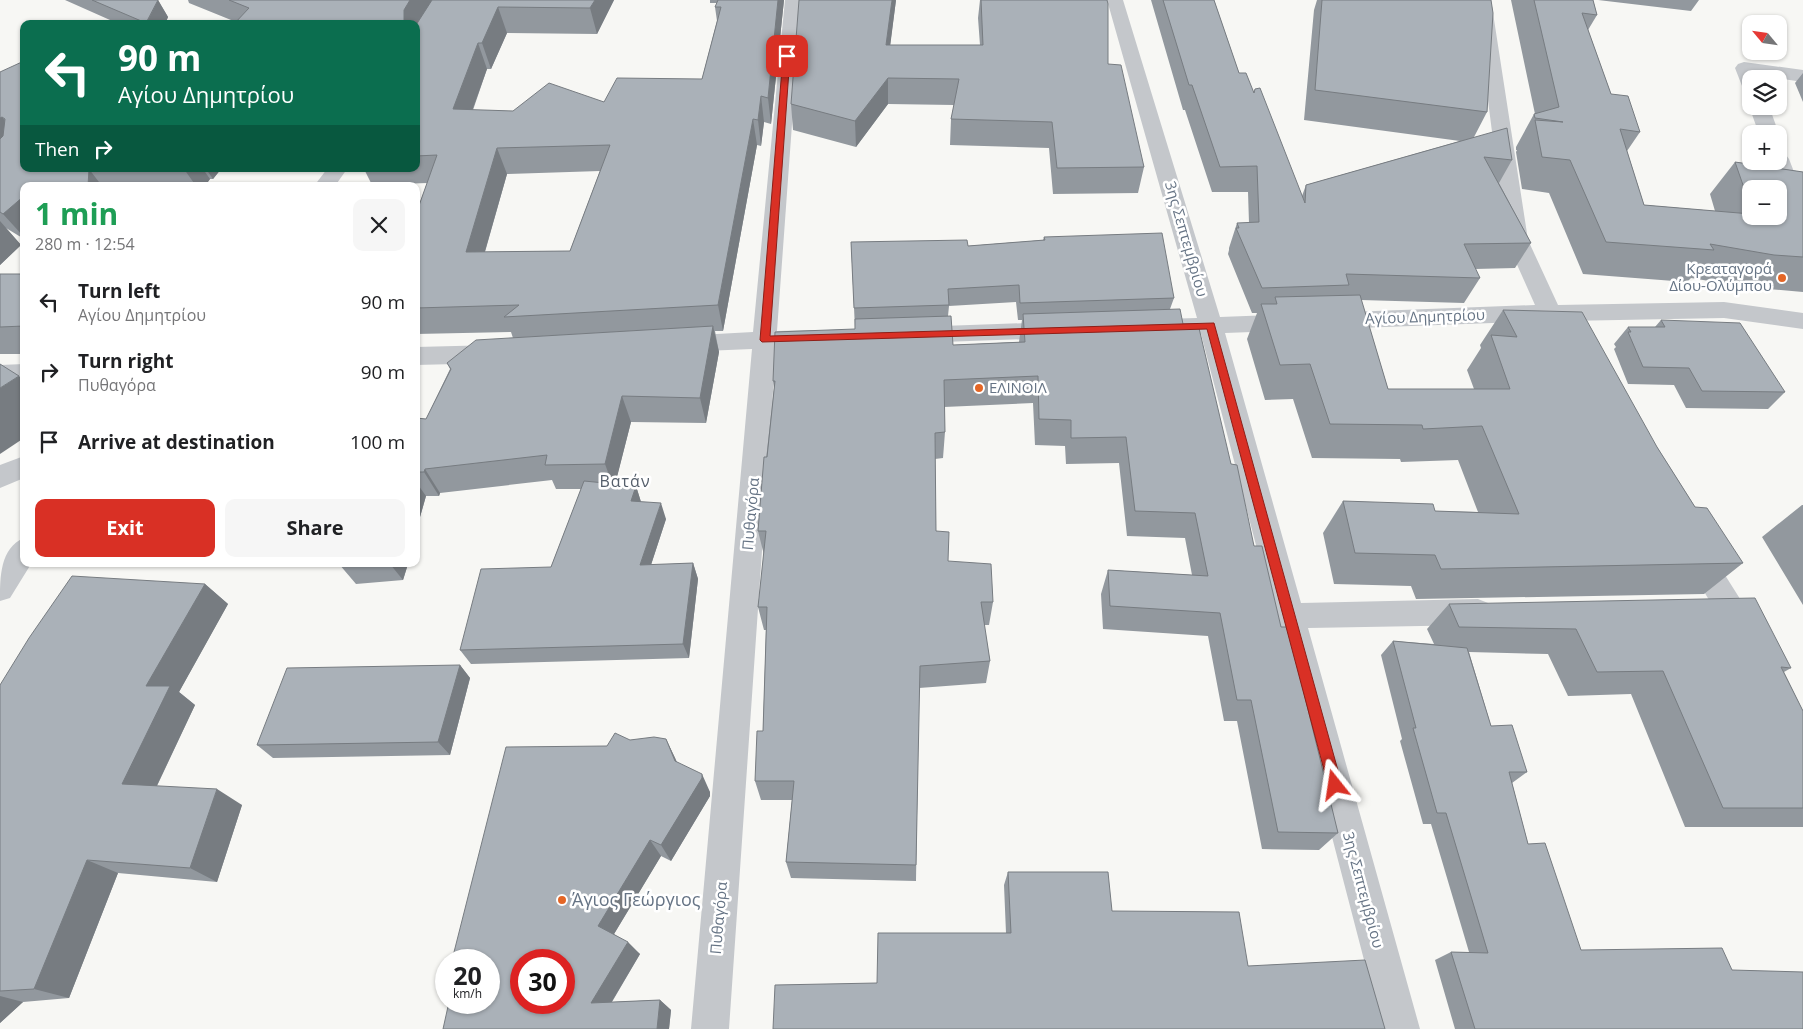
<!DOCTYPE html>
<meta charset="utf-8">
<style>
body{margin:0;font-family:"Open Sans",sans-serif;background:#f6f6f6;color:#202124;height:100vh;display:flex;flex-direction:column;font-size:19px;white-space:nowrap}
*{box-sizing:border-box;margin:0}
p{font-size:16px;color:#757577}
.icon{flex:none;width:28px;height:28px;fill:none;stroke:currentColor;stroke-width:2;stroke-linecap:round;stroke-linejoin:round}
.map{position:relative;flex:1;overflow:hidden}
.details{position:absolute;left:20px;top:182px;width:400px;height:385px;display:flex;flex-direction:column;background:#fff;border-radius:10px;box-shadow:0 1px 4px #0004}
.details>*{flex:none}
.top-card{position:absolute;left:20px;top:20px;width:400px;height:152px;border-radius:10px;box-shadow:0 1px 4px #0004;background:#0b6e4f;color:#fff;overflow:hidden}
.needle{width:32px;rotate:299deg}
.controls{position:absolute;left:1742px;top:15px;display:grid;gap:10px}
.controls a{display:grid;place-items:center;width:45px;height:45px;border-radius:10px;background:#fff;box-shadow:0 1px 4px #0004;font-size:25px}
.speed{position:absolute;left:435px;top:949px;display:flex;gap:10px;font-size:25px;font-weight:700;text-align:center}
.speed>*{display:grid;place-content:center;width:65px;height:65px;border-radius:50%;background:#fff;box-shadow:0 1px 4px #0004;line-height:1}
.speed small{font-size:12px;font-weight:400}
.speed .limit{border:8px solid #d22;background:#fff;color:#111}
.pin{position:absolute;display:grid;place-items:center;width:42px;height:42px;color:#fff;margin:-21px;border-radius:10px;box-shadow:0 2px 8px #0006}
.me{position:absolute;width:55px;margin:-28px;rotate:345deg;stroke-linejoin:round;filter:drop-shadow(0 0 4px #0008)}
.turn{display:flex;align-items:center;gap:18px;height:105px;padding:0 15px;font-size:22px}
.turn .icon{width:65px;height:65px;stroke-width:2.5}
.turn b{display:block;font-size:35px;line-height:42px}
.then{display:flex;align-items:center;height:48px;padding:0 15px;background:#0003;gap:10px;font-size:19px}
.round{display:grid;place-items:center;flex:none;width:52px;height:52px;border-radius:10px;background:#f6f6f6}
.summary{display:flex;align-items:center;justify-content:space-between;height:85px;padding:0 15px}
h1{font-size:30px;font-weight:700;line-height:38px;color:#1e9e55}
.primary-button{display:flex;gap:10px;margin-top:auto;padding:10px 15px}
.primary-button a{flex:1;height:58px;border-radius:10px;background:#d93025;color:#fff;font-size:20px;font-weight:700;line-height:58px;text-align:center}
.primary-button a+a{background:#f6f6f6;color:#202124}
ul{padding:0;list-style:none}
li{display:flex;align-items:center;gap:15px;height:70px;padding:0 15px}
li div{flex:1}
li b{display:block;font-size:19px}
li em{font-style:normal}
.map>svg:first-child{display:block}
</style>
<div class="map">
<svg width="1803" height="1029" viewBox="0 0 1803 1029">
<rect width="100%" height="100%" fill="#f7f7f4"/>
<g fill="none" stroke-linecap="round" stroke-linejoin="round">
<path fill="#c4c7cb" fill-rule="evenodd" d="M 785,0 L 801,0 L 777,331 L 812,330 L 820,332 L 824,338 L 820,344 L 812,346 L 776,348 L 729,1029 L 691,1029 L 752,349 L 680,352 L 672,350 L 668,344 L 672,338 L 680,336 L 753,332 Z
M 1107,0 L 1123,0 L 1220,317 L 1535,305 L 1506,240 L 1475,0 L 1491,0 L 1528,240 L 1558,305 L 1724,302 L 1803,313 L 1803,329 L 1724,318 L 1566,321 L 1570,327 L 1566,333 L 1558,335 L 1550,333 L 1543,321 L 1225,333 L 1301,603 L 1478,599 L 1488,603 L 1493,612 L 1488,621 L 1478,625 L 1308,628 L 1420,1029 L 1382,1029 L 1201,334 L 1162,335 L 1154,333 L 1150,327 L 1154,321 L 1162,319 L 1197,318 Z
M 1744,62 L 1803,70 L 1803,82 L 1756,75 L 1757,79 L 1751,79 L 1751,93 L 1744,91 L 1735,68 L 1738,64 Z
M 1751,103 L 1751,106 L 1769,106 L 1779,134 L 1759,134 L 1749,106 Z
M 1779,153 L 1786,155 L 1789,159 L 1803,195 L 1803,230 L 1795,228 L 1792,223 L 1770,161 L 1779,161 Z
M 327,169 L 347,169 L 335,186 L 314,186 Z
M 1057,322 L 1065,324 L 1069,330 L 1065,336 L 1057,338 L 915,343 L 907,341 L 903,335 L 907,329 L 915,327 Z
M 495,345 L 504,348 L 507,354 L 504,360 L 495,363 L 416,365 L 416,347 Z
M 24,364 L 24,382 L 0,383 L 0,365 Z
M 24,456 L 24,478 L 0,488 L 0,465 Z
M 24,538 L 24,564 L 31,564 L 10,598 L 0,601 C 0,577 0,548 24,538 Z
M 1696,541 L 1706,545 L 1754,621 L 1758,630 L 1754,639 L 1743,643 L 1732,639 L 1686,561 L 1682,553 L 1686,545 Z"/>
</g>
<path fill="#92989e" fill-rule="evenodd" d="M 65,0 L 158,0 L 168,17 L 165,24 L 119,24 Z
M 188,0 L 614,0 L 597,34 L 507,33 L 491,69 L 487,69 L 473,110 L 513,111 L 604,102 L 702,79 L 717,21 L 715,7 L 717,3 L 710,3 L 710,0 L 784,0 L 771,124 L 764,122 L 761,146 L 757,145 L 723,331 L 715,331 L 719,352 L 706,423 L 631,422 L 615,484 L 636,486 L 641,502 L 666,519 L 651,565 L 693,563 L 698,579 L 689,658 L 471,664 L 460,650 L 551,567 L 581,489 L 556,489 L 552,480 L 440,493 L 439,496 L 426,496 L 416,531 L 416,418 L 426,419 L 450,369 L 447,363 L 513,338 L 511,332 L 416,334 L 416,214 L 427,183 L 372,185 L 364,169 L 416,169 L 416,24 L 236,22 L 189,3 ZM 600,171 L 570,251 L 485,252 L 507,174 Z
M 896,0 L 890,45 L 980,45 L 978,18 L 980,0 L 1107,0 L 1108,64 L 1144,167 L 1138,193 L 1053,194 L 1049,148 L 950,145 L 951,119 L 954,105 L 888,104 L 856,147 L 793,130 L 791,104 Z
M 1151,0 L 1214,0 L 1239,73 L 1254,92 L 1255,89 L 1302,196 L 1306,185 L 1460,141 L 1304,120 L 1314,10 L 1317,0 L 1491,0 L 1487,112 L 1474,137 L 1512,160 L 1499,183 L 1531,243 L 1515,268 L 1475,269 L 1480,278 L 1464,303 L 1361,300 L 1388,389 L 1474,389 L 1467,370 L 1481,348 L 1480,345 L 1503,310 L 1657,447 L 1695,507 L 1743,563 L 1704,594 L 1416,599 L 1411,586 L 1334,584 L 1323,533 L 1343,501 L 1435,511 L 1478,512 L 1458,460 L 1401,462 L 1400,459 L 1312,458 L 1293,399 L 1265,400 L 1247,339 L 1257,313 L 1252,313 L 1228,254 L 1229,250 L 1229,248 L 1237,223 L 1249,223 L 1248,192 L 1212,192 L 1185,110 L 1183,110 Z
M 1511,0 L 1593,0 L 1597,15 L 1588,30 L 1611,94 L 1640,132 L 1627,151 L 1644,205 L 1715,211 L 1710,194 L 1735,162 L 1803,172 L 1803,292 L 1745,287 L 1691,278 L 1687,282 L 1583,274 L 1549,193 L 1522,189 L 1516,152 L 1517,150 L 1516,150 L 1516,147 L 1534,114 L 1535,114 ZM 1751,189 L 1779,216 L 1751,216 Z
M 1598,0 L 1699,0 L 1691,11 Z
M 0,72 L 24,169 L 221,169 L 213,179 L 210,179 L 205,186 L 24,186 L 24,239 L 6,228 L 21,245 L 0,265 Z
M 1803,73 L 1803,102 L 1795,83 Z
M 1044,237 L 1174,298 L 1170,309 L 1183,324 L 1231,464 L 1254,546 L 1281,627 L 1338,833 L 1319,850 L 1262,849 L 1237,721 L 1224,721 L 1208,636 L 1103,629 L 1101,594 L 1108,570 L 1192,575 L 1185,538 L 1127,536 L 1119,463 L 1066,464 L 1065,446 L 1035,445 L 1033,403 L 944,407 L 945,432 L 943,458 L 935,459 L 936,531 L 948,561 L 993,602 L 989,625 L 984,625 L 990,661 L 986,683 L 919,688 L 916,881 L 791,878 L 786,862 L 792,800 L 761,800 L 755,781 L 763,731 L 766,630 L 764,630 L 758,607 L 764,555 L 758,531 L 774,388 L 773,381 L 855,329 L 851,242 L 968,246 L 1043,240 ZM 1016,302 L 1018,320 L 1022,320 L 1019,342 L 953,345 L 948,316 L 949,306 Z
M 0,274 L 24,274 L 24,354 L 0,354 Z
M 1661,320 L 1785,392 L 1768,409 L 1686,408 L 1674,385 L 1628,384 L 1614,349 L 1616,347 L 1614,344 L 1628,327 L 1655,327 Z
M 1802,505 L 1803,505 L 1803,605 L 1762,537 Z
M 339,564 L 408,564 L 403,580 L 356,584 Z
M 205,584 L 228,604 L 179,692 L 195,705 L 157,786 L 242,805 L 217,882 L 118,873 L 69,998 L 23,1002 L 0,1023 L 0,685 Z
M 1449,604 L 1791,668 L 1784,672 L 1803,711 L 1803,827 L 1685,827 L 1631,694 L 1568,696 L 1548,654 L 1469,652 L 1491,726 L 1527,772 L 1512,783 L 1528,844 L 1581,950 L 1732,970 L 1803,1029 L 1455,1029 L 1435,960 L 1451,952 L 1469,952 L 1431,824 L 1423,824 L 1400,741 L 1402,739 L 1381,655 L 1393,641 L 1434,644 L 1427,629 Z
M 460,665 L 470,678 L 450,755 L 273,758 L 257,745 Z
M 666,739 L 677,762 L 710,792 L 710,796 L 671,861 L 661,856 L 614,934 L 640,954 L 612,1002 L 660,1000 L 671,1010 L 669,1029 L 443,1029 L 607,746 L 630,740 Z
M 1008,872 L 1112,911 L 1248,966 L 877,983 L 1006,933 L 1004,885 Z"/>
<path fill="#777c81" d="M 158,0 L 168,17 L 165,24 L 146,24 Z
M 410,0 L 437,0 L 416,32 L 416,24 L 404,24 L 404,10 Z
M 595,0 L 614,0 L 597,34 L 590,8 Z
M 778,0 L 784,0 L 771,124 L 768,98 Z
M 892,0 L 896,0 L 887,71 L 886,45 Z
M 498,7 L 507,33 L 491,69 L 482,43 Z
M 478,43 L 487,69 L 463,136 L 453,109 Z
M 888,78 L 888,104 L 856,147 L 855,121 Z
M 761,96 L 764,122 L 761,146 L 758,120 Z
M 2,117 L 23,143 L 0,157 L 0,118 Z
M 753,119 L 757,145 L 723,331 L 718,305 Z
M 497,148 L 507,174 L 477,279 L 466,252 Z
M 89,169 L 102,186 L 88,186 Z
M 184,169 L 203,169 L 210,179 L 205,186 L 196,186 Z
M 206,169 L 221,169 L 213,179 Z
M 24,196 L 24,237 L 3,214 Z
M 0,221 L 21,245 L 0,265 Z
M 713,326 L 719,352 L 706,423 L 700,398 Z
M 19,376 L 24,381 L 24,438 L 0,454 L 0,388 Z
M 622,396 L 631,422 L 614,489 L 605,464 Z
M 425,469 L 440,493 L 439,496 L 424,472 Z
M 416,482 L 426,496 L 416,531 Z
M 636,486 L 641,502 L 631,501 Z
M 661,503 L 666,519 L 646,580 L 640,565 Z
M 693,563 L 698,579 L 689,658 L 683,644 Z
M 390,564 L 408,564 L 403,580 Z
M 205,584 L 228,604 L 179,692 L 195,705 L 150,800 L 122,784 L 146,686 Z
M 460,665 L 470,678 L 450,755 L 438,742 Z
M 666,739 L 675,758 L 683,779 L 675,761 Z
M 702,774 L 710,792 L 710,796 L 671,861 L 661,845 Z
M 217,789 L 242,805 L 217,882 L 190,868 Z
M 650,840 L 661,856 L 611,939 L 598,926 Z
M 87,860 L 118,873 L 69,998 L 34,989 Z
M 628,942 L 640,954 L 605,1013 L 591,1003 Z
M 0,996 L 23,1002 L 0,1023 Z
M 660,1000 L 671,1010 L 669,1029 L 657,1029 Z"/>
<path fill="#aab1b8" stroke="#777c81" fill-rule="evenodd" d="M 92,0 L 158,0 L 146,23 Z
M 229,0 L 410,0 L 404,10 L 404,24 L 234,24 L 249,8 Z
M 432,0 L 595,0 L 590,8 L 498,7 L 482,43 L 478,43 L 453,109 L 513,111 L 549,83 L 604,102 L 617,78 L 702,79 L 721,7 L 715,7 L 718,0 L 778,0 L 768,98 L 761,96 L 758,120 L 753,119 L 718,305 L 504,317 L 519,305 L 416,308 L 416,214 L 437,155 L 416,156 L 416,25 ZM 610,145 L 570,251 L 466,252 L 497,148 Z
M 799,0 L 892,0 L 886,45 L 983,45 L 981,0 L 1107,0 L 1108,4 L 1108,64 L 1121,65 L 1144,167 L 1057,168 L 1052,122 L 951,119 L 959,79 L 888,78 L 855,121 L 791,104 Z
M 1163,0 L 1214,0 L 1239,73 L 1246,73 L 1254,93 L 1255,89 L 1260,88 L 1305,203 L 1306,185 L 1507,128 L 1512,160 L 1484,157 L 1531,243 L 1464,244 L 1480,278 L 1346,274 L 1349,285 L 1262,288 L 1236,228 L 1239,228 L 1237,223 L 1259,222 L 1257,166 L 1220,167 L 1192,85 L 1189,85 Z
M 1322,0 L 1491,0 L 1493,13 L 1487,112 L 1315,90 Z
M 1534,0 L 1593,0 L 1597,15 L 1582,13 L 1611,94 L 1628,96 L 1640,132 L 1620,129 L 1644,205 L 1751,214 L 1751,216 L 1779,216 L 1779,189 L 1751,189 L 1751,208 L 1735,162 L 1803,172 L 1803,257 L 1774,255 L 1710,244 L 1714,250 L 1606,242 L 1570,160 L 1542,157 L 1535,120 L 1563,122 L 1535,118 L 1534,114 L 1559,107 Z
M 24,61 L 24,169 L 105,169 L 89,169 L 88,186 L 24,186 L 24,196 L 3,214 L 0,212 L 0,139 L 3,136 L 5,119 L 2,117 L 0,118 L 0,72 Z
M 1162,233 L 1174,298 L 1020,303 L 1019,285 L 948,289 L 949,305 L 854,308 L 851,242 L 967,240 L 968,246 L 1045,240 L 1044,237 Z
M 0,274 L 24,274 L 24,326 L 0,327 Z
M 1360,295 L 1388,389 L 1510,389 L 1491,335 L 1517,337 L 1503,310 L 1582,312 L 1657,447 L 1695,507 L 1707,508 L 1743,563 L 1441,569 L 1435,555 L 1355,553 L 1343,501 L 1433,504 L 1435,511 L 1519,514 L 1482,426 L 1423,429 L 1422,425 L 1330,424 L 1310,364 L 1280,365 L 1261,304 L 1277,304 L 1275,297 Z
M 1180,309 L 1183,324 L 1198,324 L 1231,464 L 1237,465 L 1254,546 L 1262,546 L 1281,627 L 1288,627 L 1338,833 L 1278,832 L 1251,700 L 1237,700 L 1220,613 L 1110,606 L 1108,570 L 1208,576 L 1195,513 L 1135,511 L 1126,437 L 1071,438 L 1071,420 L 1039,419 L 1038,376 L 944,380 L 945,432 L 935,433 L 936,531 L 949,532 L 948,561 L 991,564 L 993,602 L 981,602 L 990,661 L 920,666 L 916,865 L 786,862 L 794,781 L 755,781 L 757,731 L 763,731 L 767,607 L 758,607 L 766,531 L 758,531 L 764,457 L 767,457 L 775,381 L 773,381 L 775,332 L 855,329 L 855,319 L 951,316 L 953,345 L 1025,342 L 1023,314 Z
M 1661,320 L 1740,323 L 1785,392 L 1702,391 L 1689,368 L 1643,367 L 1628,332 L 1631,332 L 1628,327 L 1665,327 Z
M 713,326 L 700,398 L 622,396 L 605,464 L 545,465 L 547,455 L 425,469 L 424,472 L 416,472 L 416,418 L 426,419 L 451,369 L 447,363 L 476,340 Z
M 0,364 L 19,376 L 0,388 Z
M 584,481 L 636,486 L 631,501 L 661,503 L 640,565 L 693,563 L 683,644 L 460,650 L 481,569 L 551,567 Z
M 72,576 L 205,584 L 146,686 L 170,686 L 122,784 L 217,789 L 190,868 L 87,860 L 34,989 L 0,991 L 0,685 L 29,638 Z
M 1755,598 L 1791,668 L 1781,667 L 1803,711 L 1803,808 L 1723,808 L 1663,671 L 1597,672 L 1576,629 L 1459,627 L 1449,604 Z
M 1393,641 L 1467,648 L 1491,726 L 1512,725 L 1527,772 L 1509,772 L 1528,844 L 1545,843 L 1581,950 L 1722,948 L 1732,970 L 1803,972 L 1803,1029 L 1475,1029 L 1451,952 L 1488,953 L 1446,813 L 1437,813 L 1413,728 L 1416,728 Z
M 460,665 L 438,742 L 257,745 L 287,668 Z
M 615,733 L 630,740 L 654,737 L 666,739 L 675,761 L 702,774 L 702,778 L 661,845 L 650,840 L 598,926 L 628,942 L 591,1003 L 660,1000 L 657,1029 L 443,1029 L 449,1002 L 489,1002 L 489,960 L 452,960 L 506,747 L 607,746 ZM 521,960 L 564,960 L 564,1002 L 521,1002 Z
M 1008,872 L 1108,872 L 1112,911 L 1239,912 L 1248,966 L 1365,960 L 1385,1029 L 773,1029 L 775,985 L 877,983 L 878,933 L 1011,933 Z
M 446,985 L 446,998 L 443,998 Z"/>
<path fill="#d93025" stroke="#8d1f18" d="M 787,54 L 790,56 L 770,336 L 1214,323 L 1342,785 L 1340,790 L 1335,792 L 1330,790 L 1328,785 L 1207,329 L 762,342 L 760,340 L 783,56 Z"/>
<g fill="#e46626" stroke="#fff" stroke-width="2">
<circle cx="1782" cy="278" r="5"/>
<circle cx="979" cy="388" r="5"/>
<circle cx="562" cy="900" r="5"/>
</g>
<g text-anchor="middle" stroke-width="5" stroke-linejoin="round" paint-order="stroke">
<g font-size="15" fill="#667485" stroke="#fff">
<text transform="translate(1186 239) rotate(74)" y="5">3ης Σεπτεμβρίου</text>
<text transform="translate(1425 317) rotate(-2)" y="5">Αγίου Δημητρίου</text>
<text transform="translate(751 514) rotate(-85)" y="5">Πυθαγόρα</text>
<text transform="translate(1363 890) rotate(75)" y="5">3ης Σεπτεμβρίου</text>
<text transform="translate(719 918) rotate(-85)" y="5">Πυθαγόρα</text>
</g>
<g font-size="15" fill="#667485" stroke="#fff" text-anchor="end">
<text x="1772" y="274">Κρεαταγορά<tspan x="1772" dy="17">Δίου-Ολύμπου</tspan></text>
<text x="989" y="393" text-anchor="start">ΕΛΙΝΟΙΛ</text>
</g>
<g font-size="16" letter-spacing="1" fill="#545e6a" stroke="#fff">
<text x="625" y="487">Βατάν</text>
</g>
<g font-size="18" fill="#667485" stroke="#fff" text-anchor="start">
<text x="572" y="906">Άγιος Γεώργιος</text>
</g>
</g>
</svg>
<div class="controls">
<a><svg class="needle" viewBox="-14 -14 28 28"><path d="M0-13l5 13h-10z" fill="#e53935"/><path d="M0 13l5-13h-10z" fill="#757577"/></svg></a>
<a><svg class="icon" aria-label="layers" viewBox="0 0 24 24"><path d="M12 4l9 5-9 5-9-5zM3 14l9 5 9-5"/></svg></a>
<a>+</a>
<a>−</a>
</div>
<div class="speed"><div>20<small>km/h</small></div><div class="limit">30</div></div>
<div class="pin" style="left:787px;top:56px;background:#d93025"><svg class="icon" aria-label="arrive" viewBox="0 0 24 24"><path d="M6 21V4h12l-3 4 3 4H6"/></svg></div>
<svg class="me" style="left:1335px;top:785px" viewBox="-20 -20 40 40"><path d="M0-17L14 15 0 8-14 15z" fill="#d93025" stroke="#fff" stroke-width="4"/></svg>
<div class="top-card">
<div class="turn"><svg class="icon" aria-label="left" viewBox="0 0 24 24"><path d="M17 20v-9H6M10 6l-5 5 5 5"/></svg><div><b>90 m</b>Αγίου Δημητρίου</div></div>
<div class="then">Then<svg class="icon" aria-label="right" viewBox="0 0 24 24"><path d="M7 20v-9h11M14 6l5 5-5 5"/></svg></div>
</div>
<section class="details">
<div class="summary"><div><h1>1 min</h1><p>280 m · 12:54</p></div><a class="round"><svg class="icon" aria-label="close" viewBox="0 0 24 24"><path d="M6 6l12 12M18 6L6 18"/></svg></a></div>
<ul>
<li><svg class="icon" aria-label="left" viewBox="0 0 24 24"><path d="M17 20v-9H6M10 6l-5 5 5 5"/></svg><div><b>Turn left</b><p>Αγίου Δημητρίου</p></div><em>90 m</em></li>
<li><svg class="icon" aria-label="right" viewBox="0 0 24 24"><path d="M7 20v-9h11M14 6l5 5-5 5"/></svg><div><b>Turn right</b><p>Πυθαγόρα</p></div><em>90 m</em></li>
<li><svg class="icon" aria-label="arrive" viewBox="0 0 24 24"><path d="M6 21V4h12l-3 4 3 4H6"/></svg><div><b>Arrive at destination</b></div><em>100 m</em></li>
</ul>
<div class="primary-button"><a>Exit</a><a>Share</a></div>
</section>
</div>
